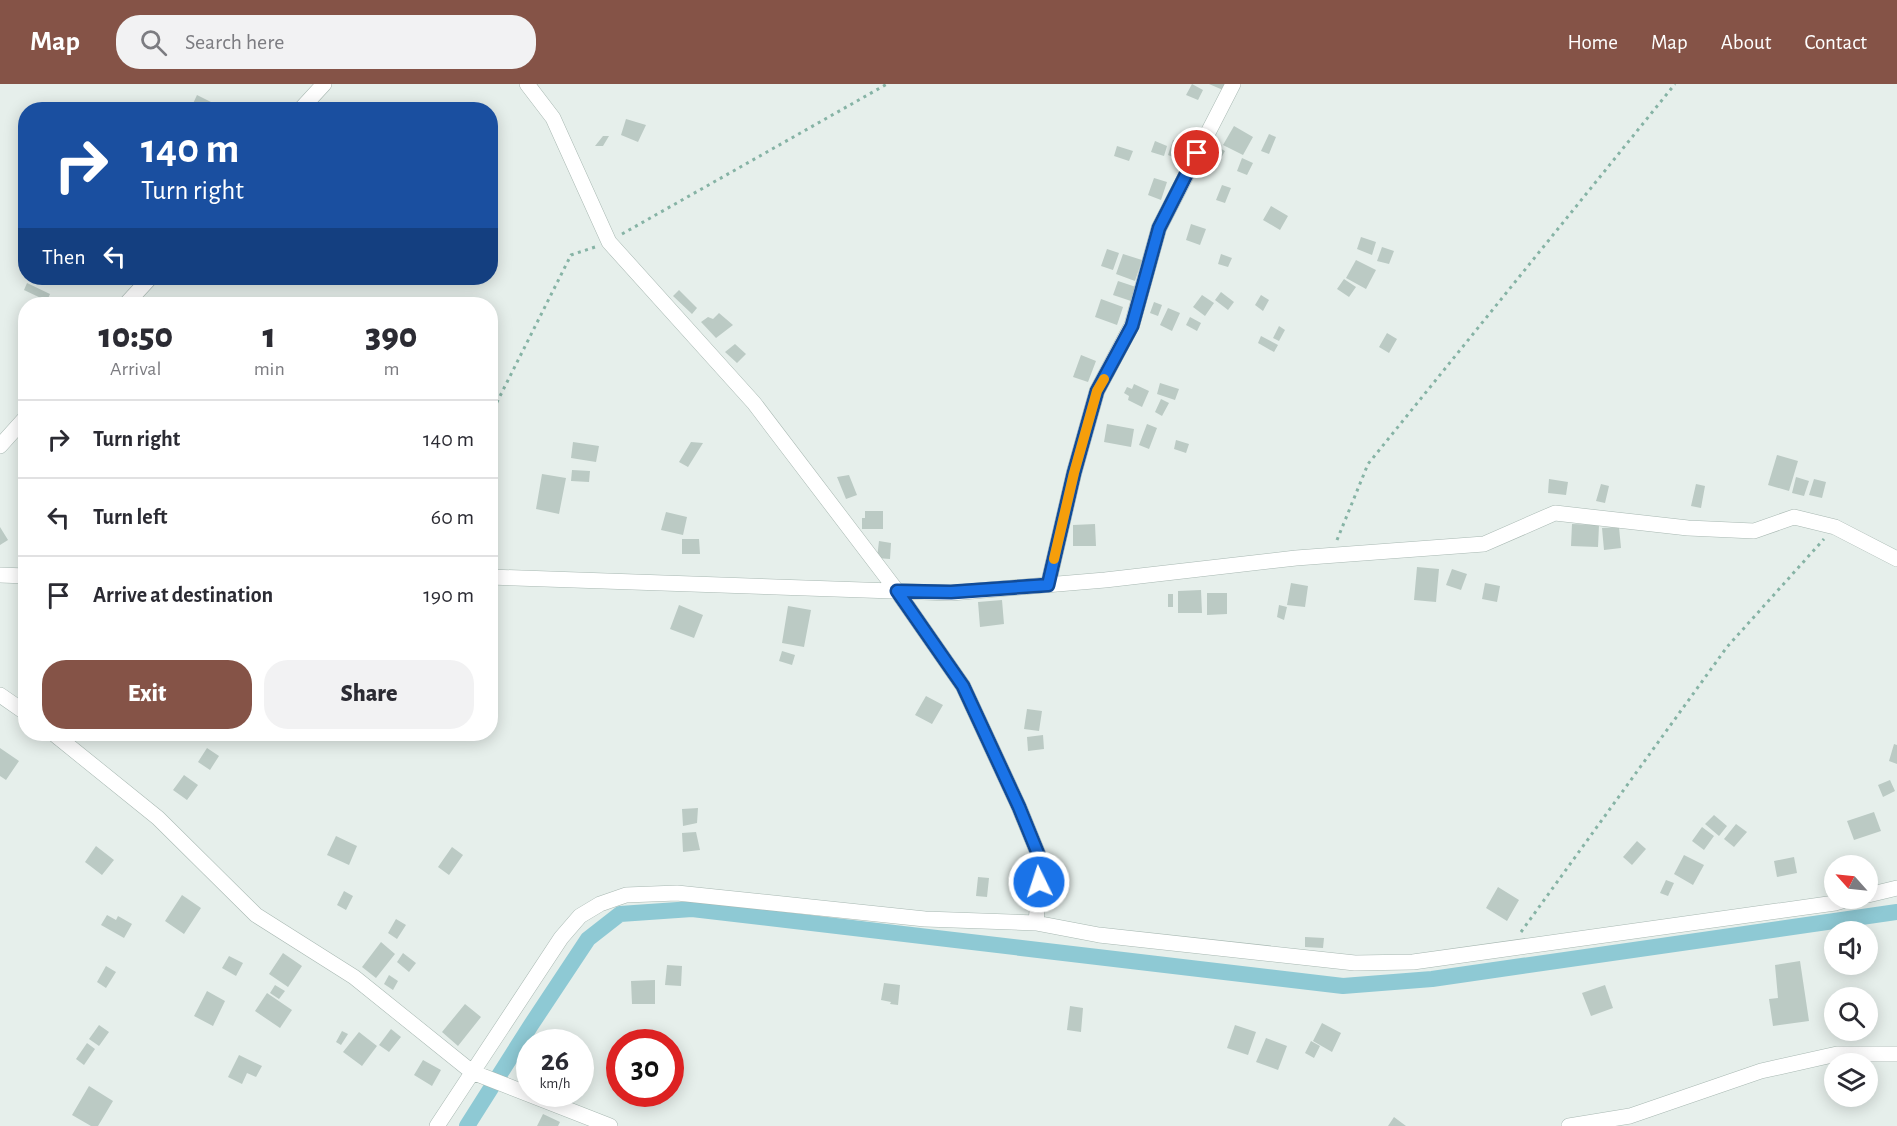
<!DOCTYPE html>
<style>
body{margin:0;font-family:"Alegreya Sans",sans-serif;background:#f2f2f3;color:#2b2b33;height:100vh;display:flex;flex-direction:column;font-size:22px;white-space:nowrap}
*{box-sizing:border-box;margin:0}
p{font-size:20px;color:#7c7c81}
.icon{flex:none;width:33px;height:33px;fill:none;stroke:currentColor;stroke-width:2;stroke-linecap:round;stroke-linejoin:round}
.map{position:relative;flex:1;overflow:hidden}
.panel{position:absolute;left:18px;top:213px;width:480px;height:444px;display:flex;flex-direction:column;background:#fff;border-radius:24px;box-shadow:0 3px 15px #0003}
.panel>*{flex:none}
.hud{position:absolute;left:18px;top:18px;width:480px;height:183px;border-radius:24px;box-shadow:0 3px 15px #0003;background:#1a4fa0;color:#fff;overflow:hidden}
.needle{width:39px;rotate:297deg}
.controls{position:absolute;left:1824px;top:771px;display:grid;gap:12px}
.controls a{display:grid;place-items:center;width:54px;height:54px;border-radius:50%;background:#fff;box-shadow:0 3px 15px #0003;font-size:30px}
.speed{position:absolute;left:516px;top:945px;display:flex;gap:12px;font-size:30px;font-weight:700;text-align:center}
.speed>*{display:grid;place-content:center;width:78px;height:78px;border-radius:50%;background:#fff;box-shadow:0 3px 15px #0003;line-height:1}
.speed small{font-size:15px;font-weight:400}
.speed .limit{border:9px solid #d22;background:#fff;color:#111}
.pin{position:absolute;display:grid;place-items:center;width:51px;height:51px;color:#fff;margin:-26px;border:3px solid #fff;border-radius:50%;box-shadow:0 2px 6px #0007}
.me{position:absolute;width:66px;margin:-33px;rotate:356deg;stroke-linejoin:round;filter:drop-shadow(0 0 4px #0008)}
.turn{display:flex;align-items:center;gap:21px;height:126px;padding:0 24px;font-size:27px}
.turn .icon{width:78px;height:78px;stroke-width:2.5}
.turn b{display:block;font-size:42px;line-height:51px}
.then{display:flex;align-items:center;height:57px;padding:0 24px;background:#0003;gap:12px;font-size:22px}
.eta{display:flex;justify-content:space-evenly;align-items:center;height:102px;text-align:center}
.eta b{font-size:36px;font-weight:800;line-height:42px}
.primary-button{display:flex;gap:12px;margin-top:auto;padding:12px 24px}
.primary-button a{flex:1;height:69px;border-radius:24px;background:#855347;color:#fff;font-size:24px;font-weight:800;line-height:69px;text-align:center}
.primary-button a+a{background:#f2f2f3;color:#2b2b33}
ul{padding:0;list-style:none}
li{display:flex;align-items:center;gap:18px;height:78px;padding:0 24px;border-top:2px solid #e1e1e2}
li div{flex:1}
li b{display:block;font-size:22px}
li em{font-style:normal}
header{display:flex;align-items:center;gap:36px;box-sizing:border-box;height:84px;padding:0 30px;background:#855347;color:#fff}
header strong{font-size:28px}
nav{display:flex;gap:33px;margin-inline-start:auto;font-size:21px}
.search{width:420px;height:54px;background:#f2f2f3;display:flex;align-items:center;gap:15px;box-sizing:border-box;padding:0 21px;border-radius:24px;color:#7c7c81;font-size:22px}
.map>svg:first-child{display:block}
</style>
<header>
<strong>Map</strong>
<div class="search"><svg class="icon" aria-label="search" viewBox="0 0 24 24"><circle cx="10" cy="10" r="6"/><path d="M15 15l6 6"/></svg>Search here</div>
<nav><a>Home</a><a>Map</a><a>About</a><a>Contact</a></nav>
</header>
<div class="map">
<svg width="1897" height="1042" viewBox="0 0 1897 1042">
<rect width="100%" height="100%" fill="#e6efeb"/>
<g fill="none" stroke-linecap="round" stroke-linejoin="round">
<path stroke="#8ec9d4" stroke-width="16" d="M 467,1042 L 531,941 L 588,855 L 620,830 L 692,825 L 1343,902 L 1432,895 L 1897,828"/>
</g>
<path fill="#bbcac4" d="M 1192,0 L 1203,6 L 1198,16 L 1186,11 Z
M 1209,0 L 1226,0 L 1223,6 Z
M 197,11 L 217,21 L 215,26 L 190,26 Z
M 626,35 L 646,41 L 638,58 L 621,51 Z
M 1234,42 L 1253,53 L 1243,71 L 1223,61 Z
M 1269,50 L 1276,53 L 1269,70 L 1261,67 Z
M 603,52 L 609,52 L 603,62 L 595,62 Z
M 1173,56 L 1188,61 L 1183,77 L 1168,71 Z
M 1155,57 L 1167,62 L 1164,72 L 1151,68 Z
M 1117,62 L 1133,67 L 1129,77 L 1114,72 Z
M 1216,62 L 1225,67 L 1216,83 L 1207,78 Z
M 1242,74 L 1253,79 L 1247,91 L 1237,87 Z
M 1154,94 L 1167,98 L 1161,116 L 1148,111 Z
M 1222,101 L 1231,104 L 1225,119 L 1216,116 Z
M 1271,122 L 1288,132 L 1280,146 L 1263,136 Z
M 1191,140 L 1206,145 L 1200,161 L 1186,156 Z
M 1361,153 L 1376,158 L 1372,171 L 1357,165 Z
M 1382,163 L 1394,167 L 1389,180 L 1377,177 Z
M 1107,165 L 1119,169 L 1113,186 L 1101,182 Z
M 1123,170 L 1142,176 L 1135,197 L 1116,190 Z
M 1221,170 L 1232,174 L 1228,183 L 1218,180 Z
M 1356,176 L 1376,186 L 1366,205 L 1346,194 Z
M 1344,195 L 1356,203 L 1349,213 L 1337,205 Z
M 1118,197 L 1136,203 L 1131,217 L 1113,211 Z
M 27,199 L 50,210 L 47,217 L 24,206 Z
M 679,206 L 697,224 L 692,230 L 673,212 Z
M 1221,208 L 1234,218 L 1228,226 L 1215,216 Z
M 1202,211 L 1214,219 L 1205,232 L 1193,223 Z
M 1261,211 L 1269,216 L 1263,227 L 1255,221 Z
M 1101,215 L 1123,223 L 1117,241 L 1095,233 Z
M 1154,218 L 1162,221 L 1158,232 L 1150,229 Z
M 1168,224 L 1180,229 L 1172,247 L 1160,241 Z
M 719,229 L 733,241 L 716,254 L 701,238 L 708,233 L 713,235 Z
M 1190,233 L 1201,239 L 1197,247 L 1186,241 Z
M 1279,242 L 1285,246 L 1279,257 L 1273,254 Z
M 1387,249 L 1397,255 L 1389,269 L 1379,263 Z
M 1261,252 L 1278,261 L 1274,268 L 1258,259 Z
M 735,260 L 746,270 L 737,279 L 725,268 Z
M 1081,271 L 1096,277 L 1088,298 L 1073,293 Z
M 1160,299 L 1179,305 L 1175,316 L 1157,310 Z
M 1134,300 L 1149,307 L 1142,323 L 1128,316 L 1129,312 L 1124,309 L 1127,303 L 1132,305 Z
M 1161,315 L 1169,319 L 1162,332 L 1155,328 Z
M 1107,340 L 1134,345 L 1131,363 L 1104,358 Z
M 1147,340 L 1157,344 L 1149,365 L 1139,361 Z
M 1176,356 L 1189,360 L 1186,369 L 1174,365 Z
M 573,358 L 599,362 L 596,378 L 571,374 Z
M 691,358 L 703,359 L 688,383 L 679,378 Z
M 1777,371 L 1798,377 L 1789,407 L 1768,401 Z
M 572,386 L 590,387 L 589,398 L 571,397 Z
M 542,390 L 566,394 L 559,430 L 536,425 Z
M 849,391 L 857,411 L 846,415 L 837,393 Z
M 1796,393 L 1809,397 L 1804,412 L 1792,409 Z
M 1549,395 L 1568,398 L 1566,411 L 1548,409 Z
M 1814,395 L 1826,398 L 1822,414 L 1809,411 Z
M 1601,400 L 1609,402 L 1605,419 L 1596,417 Z
M 1696,400 L 1705,402 L 1701,424 L 1691,422 Z
M 865,427 L 883,427 L 883,445 L 862,445 L 862,434 L 865,434 Z
M 666,428 L 687,433 L 683,451 L 661,446 Z
M 1095,440 L 1096,462 L 1073,462 L 1073,441 Z
M 1572,440 L 1599,441 L 1598,463 L 1571,462 Z
M 0,443 L 8,456 L 0,461 Z
M 1619,443 L 1621,464 L 1604,466 L 1602,444 Z
M 682,455 L 699,455 L 700,470 L 682,470 Z
M 879,457 L 891,459 L 890,475 L 877,474 Z
M 1417,483 L 1439,485 L 1436,518 L 1414,516 Z
M 1452,485 L 1467,490 L 1461,506 L 1446,501 Z
M 1291,499 L 1308,502 L 1305,523 L 1287,521 Z
M 1485,499 L 1500,502 L 1497,518 L 1482,515 Z
M 1201,506 L 1202,529 L 1178,529 L 1178,507 Z
M 1207,509 L 1227,509 L 1227,530 L 1207,531 Z
M 1168,510 L 1173,510 L 1173,523 L 1168,523 Z
M 1002,516 L 1004,540 L 980,543 L 978,518 Z
M 679,521 L 703,531 L 694,554 L 670,545 Z
M 1279,521 L 1287,523 L 1284,536 L 1277,533 Z
M 788,522 L 811,526 L 804,563 L 782,559 Z
M 782,567 L 795,571 L 792,581 L 779,577 Z
M 926,612 L 943,621 L 932,640 L 915,631 Z
M 1027,625 L 1042,627 L 1039,647 L 1024,645 Z
M 1043,651 L 1044,665 L 1028,667 L 1027,653 Z
M 1894,660 L 1897,661 L 1897,680 L 1889,677 Z
M 0,664 L 19,677 L 6,696 L 0,692 Z
M 207,664 L 219,672 L 210,686 L 198,678 Z
M 184,691 L 198,701 L 187,716 L 173,706 Z
M 1890,696 L 1895,707 L 1883,713 L 1878,701 Z
M 698,724 L 697,739 L 683,742 L 682,725 Z
M 1874,728 L 1881,747 L 1854,756 L 1847,737 Z
M 1714,731 L 1727,742 L 1719,752 L 1705,740 Z
M 1736,740 L 1747,748 L 1734,763 L 1724,755 Z
M 1702,743 L 1714,752 L 1704,766 L 1692,757 Z
M 696,748 L 700,766 L 683,768 L 682,749 Z
M 336,752 L 357,762 L 349,781 L 327,771 Z
M 1637,757 L 1646,765 L 1632,781 L 1623,773 Z
M 96,762 L 114,776 L 102,791 L 85,778 Z
M 452,763 L 463,771 L 449,791 L 438,783 Z
M 1684,771 L 1704,781 L 1693,801 L 1674,790 Z
M 1794,773 L 1797,789 L 1777,793 L 1774,777 Z
M 978,793 L 989,794 L 987,813 L 976,812 Z
M 1666,796 L 1674,799 L 1668,812 L 1660,809 Z
M 1498,803 L 1519,816 L 1507,837 L 1486,824 Z
M 344,807 L 353,812 L 346,826 L 337,821 Z
M 182,811 L 201,824 L 184,850 L 165,837 Z
M 107,831 L 116,836 L 118,832 L 132,840 L 124,854 L 101,841 Z
M 396,835 L 406,841 L 397,855 L 388,849 Z
M 1305,853 L 1324,854 L 1323,864 L 1305,863 Z
M 381,858 L 395,870 L 376,894 L 362,883 Z
M 283,869 L 302,882 L 288,903 L 269,890 Z
M 403,869 L 416,879 L 409,888 L 397,878 Z
M 229,872 L 243,879 L 236,892 L 222,884 Z
M 1800,877 L 1809,937 L 1773,942 L 1769,915 L 1778,914 L 1775,881 Z
M 667,881 L 682,882 L 681,902 L 665,901 Z
M 106,882 L 116,888 L 106,904 L 97,898 Z
M 389,891 L 398,897 L 393,906 L 384,900 Z
M 655,896 L 655,920 L 632,920 L 631,897 Z
M 884,899 L 900,901 L 898,921 L 890,920 L 891,918 L 881,916 Z
M 275,901 L 285,907 L 279,915 L 270,909 Z
M 1605,901 L 1613,924 L 1591,932 L 1582,909 Z
M 207,907 L 225,917 L 213,942 L 194,932 Z
M 267,909 L 292,926 L 280,944 L 255,927 Z
M 465,920 L 481,933 L 458,962 L 442,948 Z
M 1070,922 L 1083,924 L 1081,948 L 1067,946 Z
M 1322,939 L 1341,949 L 1332,968 L 1313,957 Z
M 99,941 L 109,948 L 99,962 L 89,955 Z
M 1235,941 L 1256,948 L 1248,971 L 1227,964 Z
M 391,945 L 401,953 L 389,968 L 379,961 Z
M 342,947 L 348,950 L 341,961 L 336,958 Z
M 359,948 L 377,962 L 362,982 L 343,968 Z
M 1266,954 L 1287,962 L 1278,986 L 1256,978 Z
M 1311,957 L 1320,962 L 1314,974 L 1305,969 Z
M 87,959 L 95,965 L 84,981 L 76,975 Z
M 239,971 L 262,982 L 256,993 L 247,989 L 242,1000 L 228,993 Z
M 423,976 L 441,986 L 432,1002 L 414,991 Z
M 89,1002 L 113,1017 L 98,1042 L 91,1042 L 72,1031 Z
M 543,1030 L 560,1038 L 558,1042 L 537,1042 Z
M 1394,1033 L 1406,1042 L 1388,1042 Z"/>
<g fill="none" stroke-linecap="round" stroke-linejoin="round">
<defs>
<path id="minor" d="M 527,0 L 553,34 L 609,158 L 754,319 L 897,507 L 963,602 L 1019,723 L 1041,777 L 1036,839
M 300,26 L 324,0
M 126,220 L 150,194
M 0,362 L 26,333
M 0,491 L 26,492
M 490,493 L 951,509 L 1105,496 L 1296,474 L 1484,460 L 1555,429 L 1688,444 L 1754,447 L 1794,433 L 1835,443 L 1897,475
M 1048,501 L 1074,389 L 1097,307 L 1132,241 L 1159,144 L 1233,0
M 0,611 L 26,629
M 54,650 L 158,734 L 256,831 L 354,893 L 472,988 L 610,1042
M 1868,811 L 1897,804
M 437,1042 L 561,854 L 580,832 L 600,820 L 626,811 L 677,809 L 925,835 L 1036,839 L 1099,851 L 1355,879 L 1413,878 L 1835,819 L 1852,814
M 1569,1042 L 1630,1032 L 1761,987 L 1837,970 L 1897,970"/>
</defs>
<use href="#minor" stroke="#a8b8b2" stroke-width="16"/>
<path stroke="#86b3a5" stroke-width="3" stroke-dasharray="3 4.5" stroke-linecap="butt" d="M 622,150 L 887,0
M 490,332 L 571,171 L 595,163
M 1337,456 L 1368,380 L 1675,0
M 1521,848 L 1727,563 L 1824,455"/>
<use href="#minor" stroke="#fff" stroke-width="15"/>
</g>
<g fill="none" stroke-linecap="round" stroke-linejoin="round">
<defs>
<path id="route" d="M 1039,798 L 1041,777 L 1019,723 L 963,602 L 897,507 L 951,508 L 1048,501 L 1074,389 L 1097,307 L 1132,242 L 1159,144 L 1197,69"/>
</defs>
<use href="#route" stroke="#114b97" stroke-width="15"/>
<use href="#route" stroke="#1a73e8" stroke-width="10"/>
<path stroke="#f59e0b" stroke-width="10" d="M 1054,475 L 1074,389 L 1097,307 L 1104,295"/>
</g>
</svg>
<div class="controls">
<a><svg class="needle" viewBox="-14 -14 28 28"><path d="M0-13l5 13h-10z" fill="#e53935"/><path d="M0 13l5-13h-10z" fill="#7c7c81"/></svg></a>
<a><svg class="icon" aria-label="sound" viewBox="0 0 24 24"><path d="M4 9h4l5-4v14l-5-4H4zM17 9q2 3 0 6"/></svg></a>
<a><svg class="icon" aria-label="search" viewBox="0 0 24 24"><circle cx="10" cy="10" r="6"/><path d="M15 15l6 6"/></svg></a>
<a><svg class="icon" aria-label="layers" viewBox="0 0 24 24"><path d="M12 4l9 5-9 5-9-5zM3 14l9 5 9-5"/></svg></a>
</div>
<div class="speed"><div>26<small>km/h</small></div><div class="limit">30</div></div>
<div class="pin" style="left:1197px;top:69px;background:#d93025"><svg class="icon" aria-label="arrive" viewBox="0 0 24 24"><path d="M6 21V4h12l-3 4 3 4H6"/></svg></div>
<svg class="me" style="left:1039px;top:798px" viewBox="-20 -20 40 40"><circle r="17" fill="#1a73e8" stroke="#fff" stroke-width="3"/><path d="M0-11L8 9 0 5-8 9z" fill="#fff"/></svg>
<div class="hud">
<div class="turn"><svg class="icon" aria-label="right" viewBox="0 0 24 24"><path d="M7 20v-9h11M14 6l5 5-5 5"/></svg><div><b>140 m</b>Turn right</div></div>
<div class="then">Then<svg class="icon" aria-label="left" viewBox="0 0 24 24"><path d="M17 20v-9H6M10 6l-5 5 5 5"/></svg></div>
</div>
<section class="panel">
<div class="eta">
<div><b>10:50</b><p>Arrival</p></div>
<div><b>1</b><p>min</p></div>
<div><b>390</b><p>m</p></div>
</div>
<ul>
<li><svg class="icon" aria-label="right" viewBox="0 0 24 24"><path d="M7 20v-9h11M14 6l5 5-5 5"/></svg><div><b>Turn right</b></div><em>140 m</em></li>
<li><svg class="icon" aria-label="left" viewBox="0 0 24 24"><path d="M17 20v-9H6M10 6l-5 5 5 5"/></svg><div><b>Turn left</b></div><em>60 m</em></li>
<li><svg class="icon" aria-label="arrive" viewBox="0 0 24 24"><path d="M6 21V4h12l-3 4 3 4H6"/></svg><div><b>Arrive at destination</b></div><em>190 m</em></li>
</ul>
<div class="primary-button"><a>Exit</a><a>Share</a></div>
</section>
</div>
